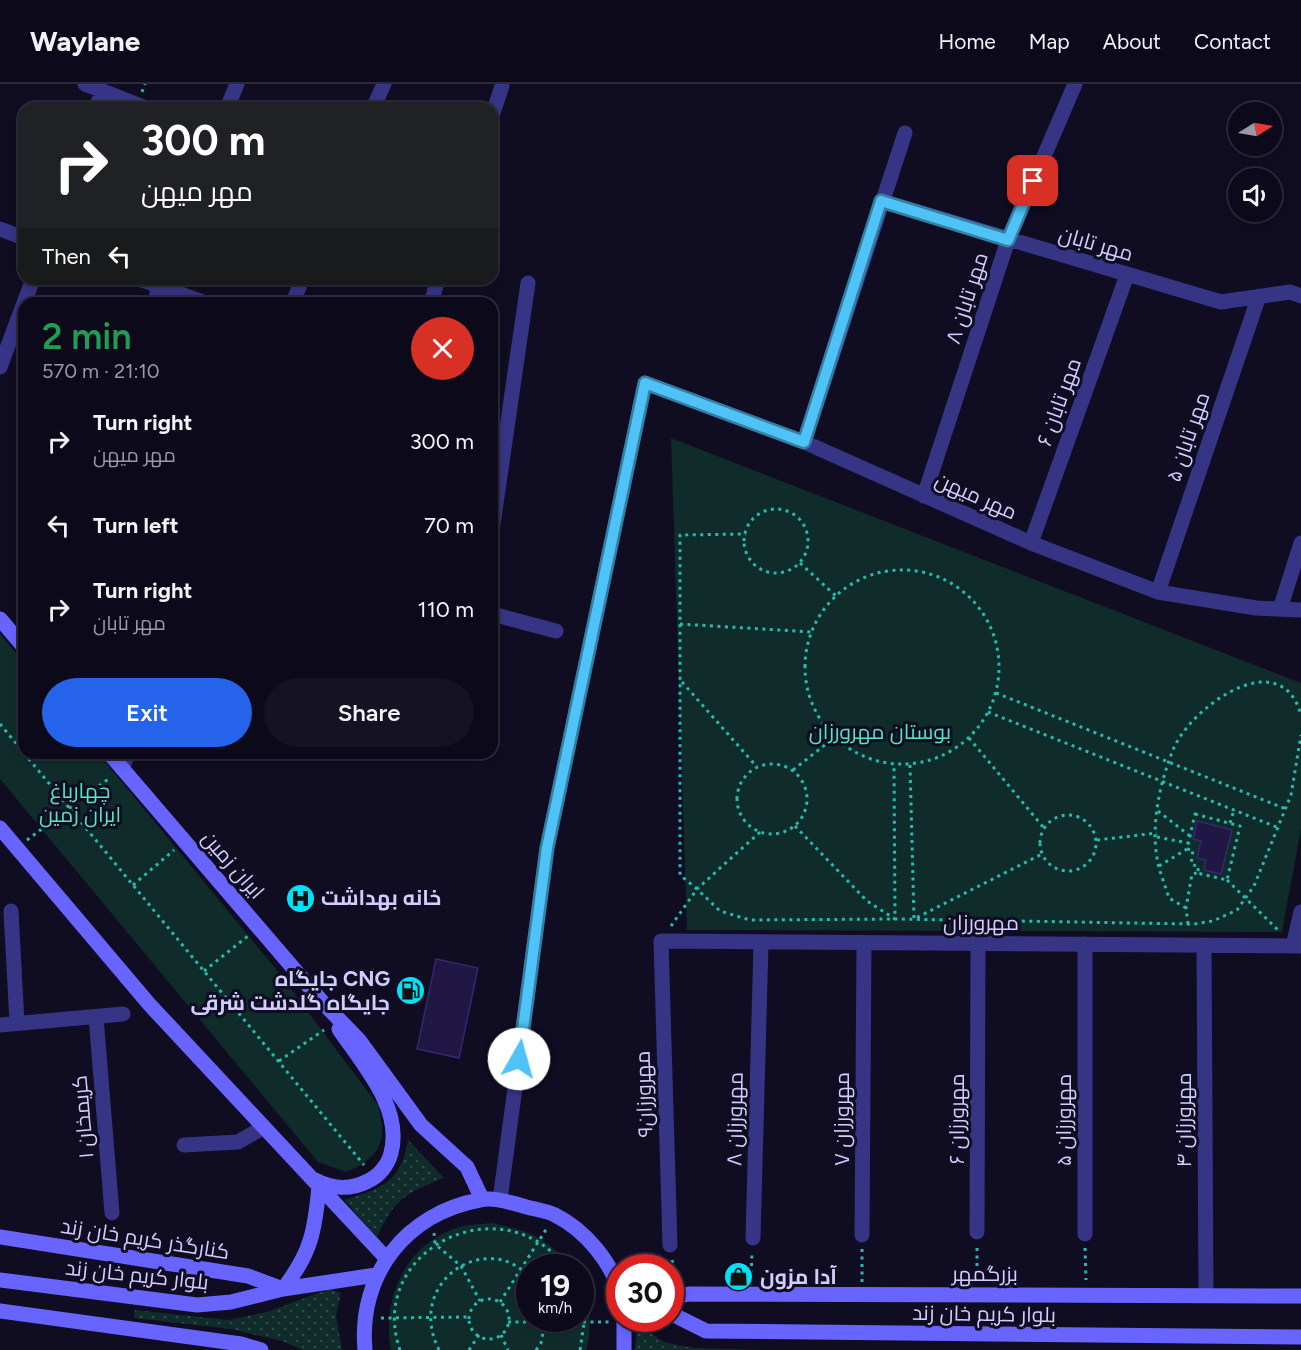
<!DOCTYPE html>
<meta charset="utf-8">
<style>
body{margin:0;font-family:Figtree,Cairo,sans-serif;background:#151223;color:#f1f3f6;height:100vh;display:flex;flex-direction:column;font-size:22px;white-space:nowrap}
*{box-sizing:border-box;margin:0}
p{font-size:20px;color:#9a9aa2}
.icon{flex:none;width:33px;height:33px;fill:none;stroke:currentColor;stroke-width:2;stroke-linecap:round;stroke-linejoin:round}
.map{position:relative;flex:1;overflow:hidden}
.sheet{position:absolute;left:18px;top:213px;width:480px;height:462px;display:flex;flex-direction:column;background:#0c091a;border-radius:18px;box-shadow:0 3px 9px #0003,0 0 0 2px #2c2a39}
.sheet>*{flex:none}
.guide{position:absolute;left:18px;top:18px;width:480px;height:183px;border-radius:18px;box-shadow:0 3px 9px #0003,0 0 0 2px #2c2a39;background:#202124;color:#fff;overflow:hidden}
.needle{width:39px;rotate:79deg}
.buttons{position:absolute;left:1228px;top:18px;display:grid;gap:12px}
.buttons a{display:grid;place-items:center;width:54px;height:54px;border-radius:50%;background:#0c091a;box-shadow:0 3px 9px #0003,0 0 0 2px #2c2a39;font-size:30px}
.speed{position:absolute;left:516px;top:1170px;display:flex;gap:12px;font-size:30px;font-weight:700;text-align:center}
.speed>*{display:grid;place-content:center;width:78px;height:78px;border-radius:50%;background:#0c091a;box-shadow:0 3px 9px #0003,0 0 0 2px #2c2a39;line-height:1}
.speed small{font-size:15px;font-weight:400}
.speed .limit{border:9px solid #d22;background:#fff;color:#111}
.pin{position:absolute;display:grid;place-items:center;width:51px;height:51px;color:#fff;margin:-26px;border-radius:12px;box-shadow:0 3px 9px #0006}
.me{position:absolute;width:66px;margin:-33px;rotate:7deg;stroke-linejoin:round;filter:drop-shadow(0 0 4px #0008)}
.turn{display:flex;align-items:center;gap:21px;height:126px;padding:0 24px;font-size:27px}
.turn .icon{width:78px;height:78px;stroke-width:2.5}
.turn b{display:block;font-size:42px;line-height:51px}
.then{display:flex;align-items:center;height:57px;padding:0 24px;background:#0003;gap:12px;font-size:22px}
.round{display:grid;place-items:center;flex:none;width:63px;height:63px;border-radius:32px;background:#151223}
.headline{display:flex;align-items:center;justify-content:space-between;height:102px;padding:0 24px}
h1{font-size:36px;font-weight:600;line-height:45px;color:#1e9e55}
.primary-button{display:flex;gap:12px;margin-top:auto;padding:12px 24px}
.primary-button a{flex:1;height:69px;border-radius:36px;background:#2563eb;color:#fff;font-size:24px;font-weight:600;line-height:69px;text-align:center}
.primary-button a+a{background:#151223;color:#f1f3f6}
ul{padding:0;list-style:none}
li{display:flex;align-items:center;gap:18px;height:84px;padding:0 24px}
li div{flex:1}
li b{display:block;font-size:22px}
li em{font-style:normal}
header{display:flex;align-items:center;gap:36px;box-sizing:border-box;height:84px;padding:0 30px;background:#0c091a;border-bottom:2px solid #2c2a39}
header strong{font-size:28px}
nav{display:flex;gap:33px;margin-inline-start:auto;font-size:21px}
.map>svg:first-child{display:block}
</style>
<header>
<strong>Waylane</strong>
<nav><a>Home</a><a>Map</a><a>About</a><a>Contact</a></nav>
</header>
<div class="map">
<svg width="1301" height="1266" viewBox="0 0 1301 1266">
<defs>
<pattern id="grass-dots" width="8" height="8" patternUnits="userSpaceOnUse" patternTransform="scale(1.5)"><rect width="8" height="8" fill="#0f2c2b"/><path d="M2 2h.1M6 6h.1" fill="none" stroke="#31494b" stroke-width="1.8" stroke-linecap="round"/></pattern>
</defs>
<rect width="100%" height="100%" fill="#100c22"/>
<path fill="url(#grass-dots)" d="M 408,1056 L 444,1094 C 406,1109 395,1114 377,1153 L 344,1116 C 380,1105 402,1098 408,1056 Z
M 329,1205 L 341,1209 L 336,1231 L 342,1266 L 303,1266 L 282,1257 L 231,1245 L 134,1234 L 135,1226 L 228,1236 L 267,1228 Z
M 637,1240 L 664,1258 L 693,1264 L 767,1266 L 635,1266 Z"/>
<path fill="#0f2c2b" d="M 671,354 L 1301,599 L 1301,745 L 1282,848 L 687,846 Z
M 0,550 L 24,579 L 24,669 L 98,669 L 275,884 L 378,1021 C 388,1057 381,1073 346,1088 L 318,1078 L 0,695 Z
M 492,1139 C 529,1146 547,1154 571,1183 L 530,1184 L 530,1234 L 580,1234 L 581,1201 C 589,1222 593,1244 586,1266 L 391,1266 C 381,1215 406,1158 460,1143 C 470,1140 482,1140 492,1139 Z"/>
<path fill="#201744" stroke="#352772" stroke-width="1.5" d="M 1197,737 L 1232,746 L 1221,790 L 1204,786 L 1206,776 L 1197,774 L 1201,757 L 1193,755 Z
M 436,875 L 478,884 L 459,974 L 417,965 Z"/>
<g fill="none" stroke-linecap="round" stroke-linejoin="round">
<path stroke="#26bab0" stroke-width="3" stroke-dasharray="3 4.5" stroke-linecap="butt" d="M 142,8 L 145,0
M744 457a32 32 0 1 1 64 0a32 32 0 1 1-64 0Z
M 800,479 L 836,512
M805 583a97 97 0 1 1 194 0a97 97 0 1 1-194 0Z
M 680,540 L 812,548
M 682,598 L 757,683
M 996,609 L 1286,725
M 988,628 L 1279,744
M 0,640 L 364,1081
M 969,654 L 1044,744
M737 715a35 35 0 1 1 70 0a35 35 0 1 1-70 0Z
M 910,681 L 914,835 L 1042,770
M 793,686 L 835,653
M 1158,727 L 1190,752
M 1195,730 L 1240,742 L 1227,796 L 1197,789 L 1199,783 L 1191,780 L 1193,766 L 1187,765 Z
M1040 759a28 28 0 1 1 56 0a28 28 0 1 1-56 0Z
M 1230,739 L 1234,726
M 795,742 L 867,817 L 895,835 L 894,680
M 760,748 L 697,805 L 720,827 L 750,836 L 895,835 L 1194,840 L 1213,837 L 1237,826 L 1254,802 L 1291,711 L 1301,651
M 1157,753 L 1188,759
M 27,756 L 111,693
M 1097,756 L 1157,749
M 1159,782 L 1187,765
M 1227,796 L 1279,847
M 133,801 L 174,766
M 1186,824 L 1169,814 C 1165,801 1159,787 1157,774 C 1151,740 1160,698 1173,666 C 1190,623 1281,558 1301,631
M 1188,840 L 1186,824 L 1192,790 L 1197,789
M 671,842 L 697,805 L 680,791 L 680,451 L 746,450
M 204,887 L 248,852
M 279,977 L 324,946
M 434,1149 L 435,1160 L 461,1182 L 480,1217
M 1085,1164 L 1086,1196
M 672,1176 L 676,1199
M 751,1197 L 752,1168
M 977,1197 L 977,1162
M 862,1198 L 862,1165
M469 1235a20 20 0 1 1 40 0a20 20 0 1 1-40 0Z
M 500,1218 L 547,1144
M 381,1234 L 469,1233
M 508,1238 L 611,1238
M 501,1251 L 508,1266
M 400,1266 C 365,1166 503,1098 566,1184
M 439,1266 C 404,1196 489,1145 530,1194
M 469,1266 L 479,1251
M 536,1266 L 541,1259 L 546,1234
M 580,1266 L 584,1239 L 580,1213"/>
<path stroke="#363484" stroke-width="15" d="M 85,0 L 146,24
M 96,24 L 102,7
M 227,24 L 237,0
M 373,24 L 384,0
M 492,32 L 502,2
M 881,117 L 1221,218 L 1290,208 L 1301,212
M 0,145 L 24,154
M 139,195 L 206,219
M 154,219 L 162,195
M 293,219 L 302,195
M 431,219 L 438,195
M 0,283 L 33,195
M 804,358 L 905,49
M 924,412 L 1008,156 L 1075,0
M 492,447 L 528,199
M 1031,459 L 1127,191
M 1158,508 L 1259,212
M 1280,525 L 1301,459
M 492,530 L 556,547
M 122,685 L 128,669
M 11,827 L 17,939
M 1204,861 L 1206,1211
M 1293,862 L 1301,828
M 96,933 L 112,1129
M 0,941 L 123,930
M 184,1061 L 238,1058 L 264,1043
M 500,1116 L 547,764 L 645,299 L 804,358 L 1031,459 L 1158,508 L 1256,524 L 1301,526
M 977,1148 L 978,860
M 1085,1150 L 1085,860
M 862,1151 L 864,859
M 753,1154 L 761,860
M 670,1161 L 661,857 L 1301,862"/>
<path stroke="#6764ff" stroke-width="15" d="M 0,535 L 24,563
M 109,669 L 324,920 L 359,956 L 421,1041 L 467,1083 L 482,1115
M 0,744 L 149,920 L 386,1174
M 315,1096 C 332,1105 351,1106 368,1097 C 379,1092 388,1081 391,1069 C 403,1024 363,981 339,945
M 0,1153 L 248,1192 L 283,1205 C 311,1169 315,1147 319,1102
M 0,1196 L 197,1221 L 231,1218 L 283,1205 L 376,1191
M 670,1214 L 689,1210 L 1301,1212
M 0,1227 L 241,1260 L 261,1266
M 670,1229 L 706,1247 L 1301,1253
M 365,1266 C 358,1191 406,1129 480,1116 C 494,1113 507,1118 520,1121 C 531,1125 545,1126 555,1131 C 585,1146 613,1179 620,1211
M 624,1266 L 624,1234"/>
</g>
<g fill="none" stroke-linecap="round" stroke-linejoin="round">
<defs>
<path id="route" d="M 519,975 L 547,764 L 645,299 L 804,358 L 881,117 L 1008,156 L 1033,97"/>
</defs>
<use href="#route" stroke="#337fa1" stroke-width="15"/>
<use href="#route" stroke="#4fc3f7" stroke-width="10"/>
</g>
<defs>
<symbol id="hospital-disc" viewBox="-11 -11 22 22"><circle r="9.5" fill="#00e1f8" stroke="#100c22"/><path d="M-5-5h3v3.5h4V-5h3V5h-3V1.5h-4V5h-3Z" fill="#111"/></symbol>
<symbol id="fuel-disc" viewBox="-11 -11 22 22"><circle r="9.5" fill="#00e1f8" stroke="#100c22"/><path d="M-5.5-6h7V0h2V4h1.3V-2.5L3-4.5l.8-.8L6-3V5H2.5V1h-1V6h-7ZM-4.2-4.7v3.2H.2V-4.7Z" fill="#111"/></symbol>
<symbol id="shop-disc" viewBox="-11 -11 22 22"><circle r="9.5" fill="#00e1f8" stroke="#100c22"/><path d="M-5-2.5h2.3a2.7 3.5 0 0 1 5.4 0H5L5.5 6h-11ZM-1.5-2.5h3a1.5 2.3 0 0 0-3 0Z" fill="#111"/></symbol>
</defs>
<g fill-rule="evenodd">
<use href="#hospital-disc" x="284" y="798" width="33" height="33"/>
<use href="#fuel-disc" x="394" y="890" width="33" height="33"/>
<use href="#shop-disc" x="722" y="1176" width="33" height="33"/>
</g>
<g text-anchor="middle" stroke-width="6" stroke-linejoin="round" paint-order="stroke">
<g font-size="21" fill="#d2cdff" stroke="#100c22">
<text transform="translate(1096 160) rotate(16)" y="7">مهر تابان</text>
<text transform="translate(967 214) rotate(-72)" y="7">مهر تابان ۸</text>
<text transform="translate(1059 318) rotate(-70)" y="7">مهر تابان ۶</text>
<text transform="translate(1188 353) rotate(-71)" y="7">مهر تابان ۵</text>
<text transform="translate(976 412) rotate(24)" y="7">مهر میهن</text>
<text transform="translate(233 781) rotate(49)" y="7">ایران زمین</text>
<text x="981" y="846">مهرورزان</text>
<text transform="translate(644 1010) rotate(-92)" y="7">مهرورزان۹</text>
<text transform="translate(83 1033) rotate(-95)" y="7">کریمخان ۱</text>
<text transform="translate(735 1035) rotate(-89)" y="7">مهرورزان ۸</text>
<text transform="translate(842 1035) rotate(-90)" y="7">مهرورزان ۷</text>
<text transform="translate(957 1035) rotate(-90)" y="7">مهرورزان ۶</text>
<text transform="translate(1064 1036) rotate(-90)" y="7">مهرورزان ۵</text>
<text transform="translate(1184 1036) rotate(-90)" y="7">مهرورزان ۴</text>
<text transform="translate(145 1155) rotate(9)" y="7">کنارگذر کریم خان زند</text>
<text x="985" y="1197">بزرگمهر</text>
<text transform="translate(137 1191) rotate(6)" y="7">بلوار کریم خان زند</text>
<text transform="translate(984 1230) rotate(1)" y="7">بلوار کریم خان زند</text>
</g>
<g font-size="21" fill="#51e7c0" stroke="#100c22">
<text x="880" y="655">بوستان مهرورزان</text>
<text x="80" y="714">چهارباغ<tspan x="80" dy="24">ایران زمین</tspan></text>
</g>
<g font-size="21" font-weight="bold" fill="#d2cdff" stroke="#100c22" text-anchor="start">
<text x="321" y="821">خانه بهداشت</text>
<text x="390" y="902" text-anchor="end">جایگاه CNG<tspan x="390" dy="24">جایگاه گلدشت شرقی</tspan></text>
<text x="760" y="1200">آدا مزون</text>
</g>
</g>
</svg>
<div class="buttons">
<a><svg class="needle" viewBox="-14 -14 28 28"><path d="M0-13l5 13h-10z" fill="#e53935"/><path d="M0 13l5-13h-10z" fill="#9a9aa2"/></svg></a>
<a><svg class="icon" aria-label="sound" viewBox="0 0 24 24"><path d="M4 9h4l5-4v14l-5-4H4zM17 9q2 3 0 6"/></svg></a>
</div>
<div class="speed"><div>19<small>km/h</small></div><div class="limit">30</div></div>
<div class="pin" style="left:1033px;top:97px;background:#d93025"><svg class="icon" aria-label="arrive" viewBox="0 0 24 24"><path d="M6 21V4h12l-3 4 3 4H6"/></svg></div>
<svg class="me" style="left:519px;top:975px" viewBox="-20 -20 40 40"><circle r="19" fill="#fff"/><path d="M0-13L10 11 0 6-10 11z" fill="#4fc3f7"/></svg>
<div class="guide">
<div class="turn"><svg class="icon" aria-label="right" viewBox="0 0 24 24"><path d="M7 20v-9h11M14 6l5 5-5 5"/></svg><div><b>300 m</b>مهر میهن</div></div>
<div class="then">Then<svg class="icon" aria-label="left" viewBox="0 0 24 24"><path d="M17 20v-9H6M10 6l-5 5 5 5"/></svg></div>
</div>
<section class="sheet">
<div class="headline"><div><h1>2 min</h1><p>570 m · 21:10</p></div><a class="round" style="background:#d93025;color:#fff"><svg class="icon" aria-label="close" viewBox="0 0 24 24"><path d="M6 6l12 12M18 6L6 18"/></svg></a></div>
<ul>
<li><svg class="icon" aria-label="right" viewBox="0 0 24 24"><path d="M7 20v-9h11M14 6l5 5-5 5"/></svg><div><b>Turn right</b><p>مهر میهن</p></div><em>300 m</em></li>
<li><svg class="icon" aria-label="left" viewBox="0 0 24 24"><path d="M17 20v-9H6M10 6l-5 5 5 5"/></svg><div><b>Turn left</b></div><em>70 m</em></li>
<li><svg class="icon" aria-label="right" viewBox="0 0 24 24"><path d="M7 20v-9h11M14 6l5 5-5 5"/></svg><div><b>Turn right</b><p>مهر تابان</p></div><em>110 m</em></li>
</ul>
<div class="primary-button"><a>Exit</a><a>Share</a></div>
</section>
</div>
